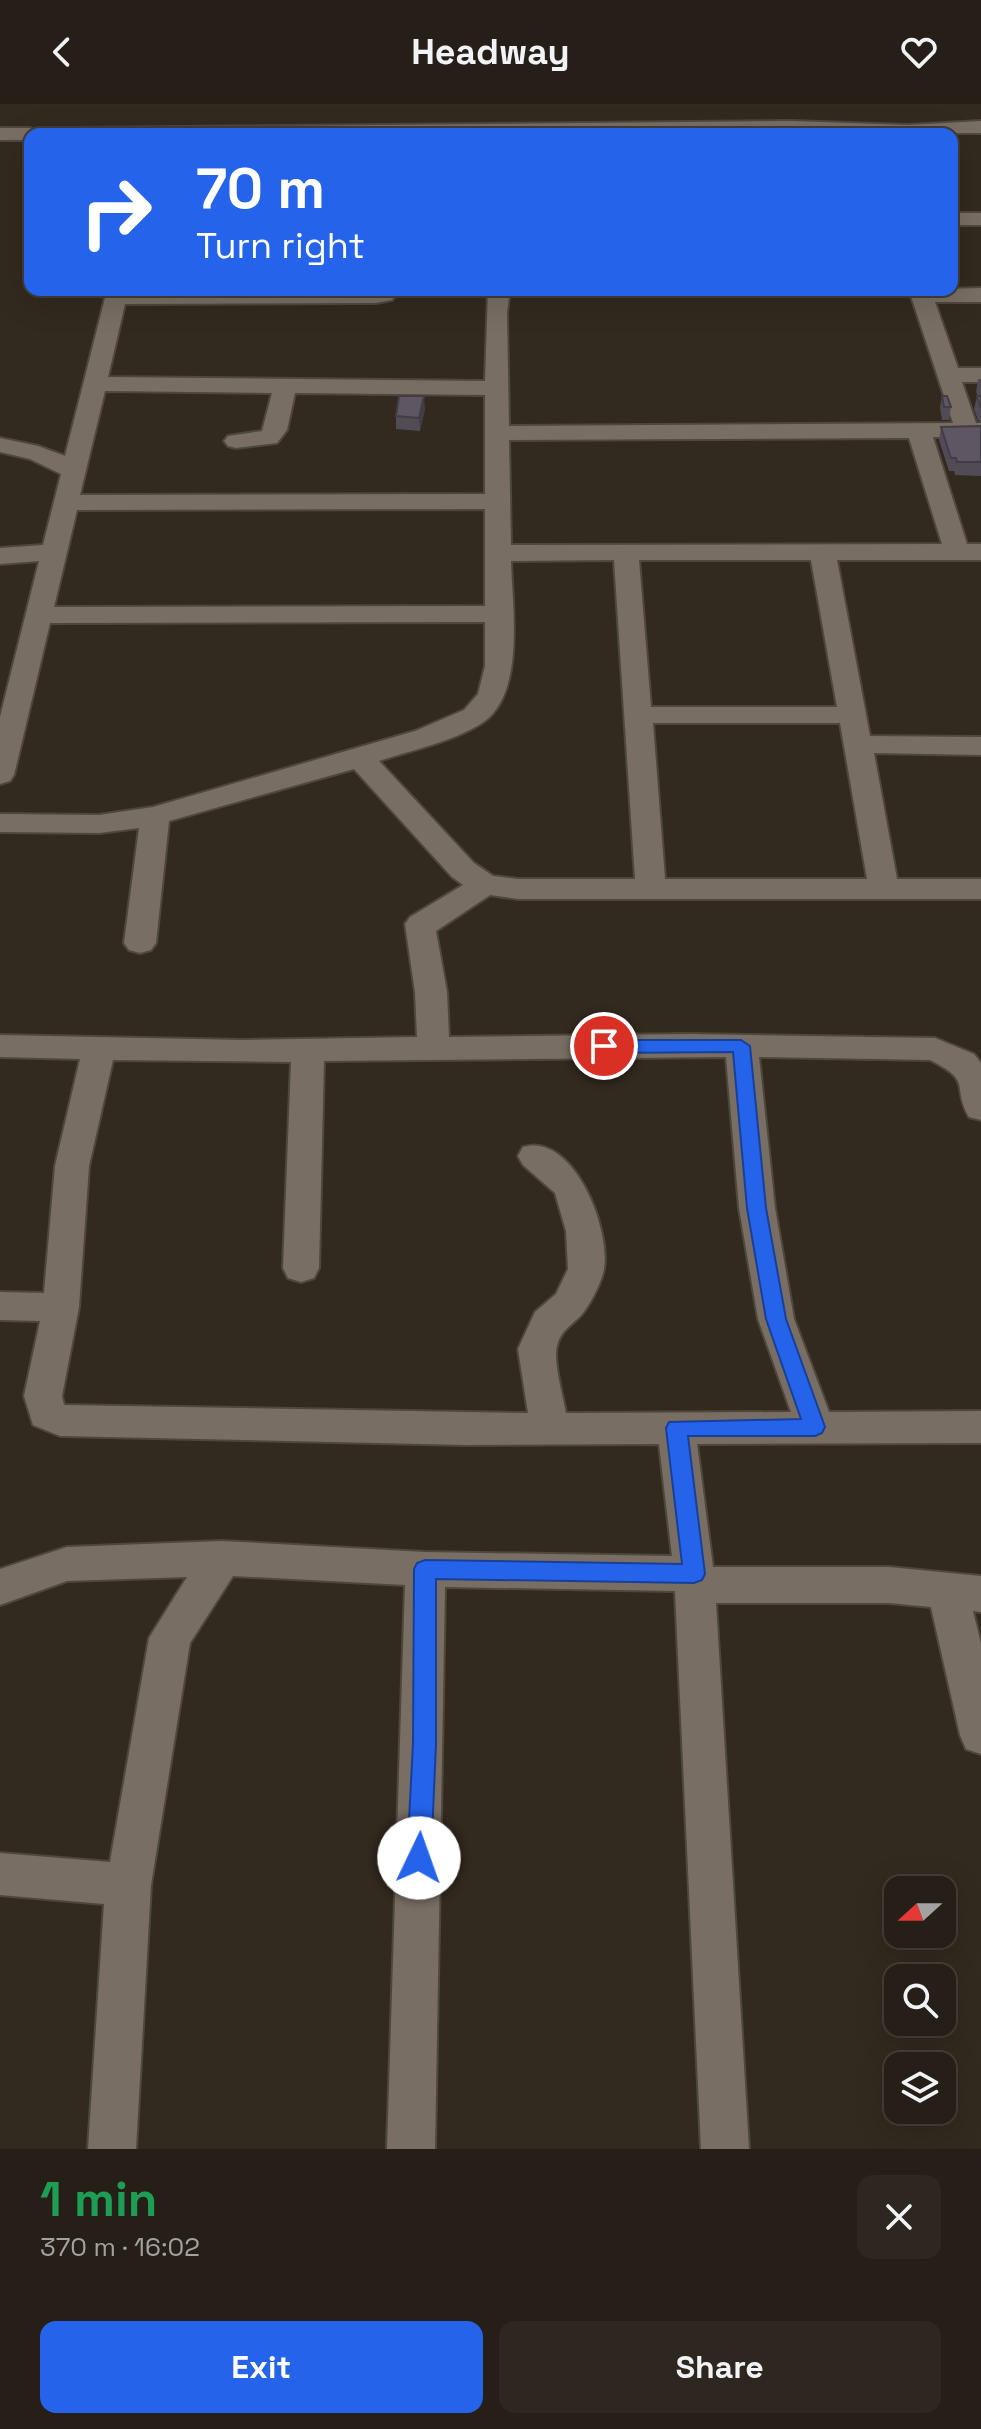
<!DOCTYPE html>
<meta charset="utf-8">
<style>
body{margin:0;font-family:"Space Grotesk",sans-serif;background:#2e2720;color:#f1f3f6;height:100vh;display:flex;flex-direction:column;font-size:30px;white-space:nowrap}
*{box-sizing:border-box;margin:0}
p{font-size:26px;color:#a4a2a1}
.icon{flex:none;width:44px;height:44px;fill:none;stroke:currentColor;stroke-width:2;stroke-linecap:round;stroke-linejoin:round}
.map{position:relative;height:2045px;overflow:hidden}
.panel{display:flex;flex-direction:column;background:#261f17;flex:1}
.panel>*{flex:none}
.top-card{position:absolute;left:24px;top:24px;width:934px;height:168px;border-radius:16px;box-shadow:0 8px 32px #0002,0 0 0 2px #423d36;background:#2563eb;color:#fff;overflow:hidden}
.needle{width:52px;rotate:249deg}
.fabs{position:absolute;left:884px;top:1772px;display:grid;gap:16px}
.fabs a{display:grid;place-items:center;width:72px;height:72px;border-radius:16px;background:#261f17;box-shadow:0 8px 32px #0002,0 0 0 2px #423d36;font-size:40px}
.pin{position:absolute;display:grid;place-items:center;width:68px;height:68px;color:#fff;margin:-34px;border:4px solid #fff;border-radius:50%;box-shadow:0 2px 8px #0007}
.me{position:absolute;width:88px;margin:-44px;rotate:3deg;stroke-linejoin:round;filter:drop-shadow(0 0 6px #0008)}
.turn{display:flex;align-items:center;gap:28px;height:168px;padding:0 40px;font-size:36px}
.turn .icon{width:104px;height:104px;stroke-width:2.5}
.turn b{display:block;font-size:56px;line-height:68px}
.round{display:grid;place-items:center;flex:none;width:84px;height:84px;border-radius:16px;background:#2e2720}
.head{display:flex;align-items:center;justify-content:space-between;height:136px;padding:0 40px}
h1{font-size:48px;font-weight:600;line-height:60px;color:#1e9e55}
.button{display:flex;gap:16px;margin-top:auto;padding:16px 40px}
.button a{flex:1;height:92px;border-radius:16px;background:#2563eb;color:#fff;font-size:32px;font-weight:600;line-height:92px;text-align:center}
.button a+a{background:#2e2720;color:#f1f3f6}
header{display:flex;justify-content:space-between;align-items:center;height:104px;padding:0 40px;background:#261f17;font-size:36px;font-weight:600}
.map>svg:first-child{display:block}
</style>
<header><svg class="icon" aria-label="back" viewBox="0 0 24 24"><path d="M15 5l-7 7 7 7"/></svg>Headway<svg class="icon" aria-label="heart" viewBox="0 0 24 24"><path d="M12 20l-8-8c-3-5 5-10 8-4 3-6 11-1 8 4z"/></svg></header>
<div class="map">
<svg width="981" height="2045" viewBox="0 0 981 2045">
<rect width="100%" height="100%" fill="#32291f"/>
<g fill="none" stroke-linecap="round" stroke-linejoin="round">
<defs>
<path id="minor" d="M 792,17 L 908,21 L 981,17 L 981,29 L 64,30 L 74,24 Z
M 0,24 L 30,24 L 40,30 L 30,30 L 30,36 L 0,36 Z
M 952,109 L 981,109 L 981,121 L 952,121 Z
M 981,184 L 981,198 L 935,198 L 958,264 L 981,264 L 981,278 L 962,278 L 976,319 L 981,319 L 981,333 L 933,333 L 967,440 L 981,440 L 981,456 L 837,456 L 870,632 L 981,633 L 981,651 L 874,649 L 897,775 L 981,775 L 981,795 L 518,795 L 490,791 L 436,827 L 447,888 L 449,933 L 690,930 L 935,934 L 974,950 L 981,959 L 981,1016 L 969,1013 C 951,981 974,978 930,956 L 759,953 L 775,1104 L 794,1215 L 829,1308 L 981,1307 L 981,1339 L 697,1340 L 713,1463 L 889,1463 L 981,1472 L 981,1508 L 973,1507 L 981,1540 L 981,1650 L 966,1645 L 960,1631 L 931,1503 L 889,1499 L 716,1499 L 749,2045 L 701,2045 L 675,1487 L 445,1483 L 435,2045 L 387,2045 L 405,1481 L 233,1472 L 190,1539 L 151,1781 L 136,2045 L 88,2045 L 104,1800 L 0,1791 L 0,1749 L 110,1758 L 149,1534 L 187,1473 L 67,1477 L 0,1501 L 0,1465 L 67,1443 L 222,1437 L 425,1448 L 672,1452 L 659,1340 L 466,1341 L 60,1332 L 33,1321 L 24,1292 L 40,1217 L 0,1216 L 0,1188 L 44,1189 L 55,1062 L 80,955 L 0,953 L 0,931 L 243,936 L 417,933 L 415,888 L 405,820 L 410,813 L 463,781 L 452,773 L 354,665 L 169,717 L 156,839 L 151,846 L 140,849 L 129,846 L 124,839 L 139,724 L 99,729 L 0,728 L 0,710 L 99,711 L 153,703 L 415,627 L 464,606 L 478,590 L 485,562 L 485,518 L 50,519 L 14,671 L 10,677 L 0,680 L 0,613 L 39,457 L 0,460 L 0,444 L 43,441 L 61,370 L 30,355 L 0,348 L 0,334 L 38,342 L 65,352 L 107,186 L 399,186 L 392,196 L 376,199 L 125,200 L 108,273 L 485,277 L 488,186 L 510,186 L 507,209 L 509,322 L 953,319 L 909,186 ZM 105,287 L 272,289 L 262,327 L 228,332 L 224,337 L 228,342 L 236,344 L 277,339 L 287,326 L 295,289 L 485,291 L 485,390 L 80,391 ZM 909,334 L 942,440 L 511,441 L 509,336 ZM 485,405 L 485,502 L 54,503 L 77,406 ZM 614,456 L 635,775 L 518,775 L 493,772 L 474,759 L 379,657 C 412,646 452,638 482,619 C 526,590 512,502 511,457 ZM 639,456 L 811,456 L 837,603 L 651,603 ZM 653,619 L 840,619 L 867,775 L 665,775 ZM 726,953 L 739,1104 L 758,1215 L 791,1308 L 566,1309 C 563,1292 553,1257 557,1242 C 561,1225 573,1221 583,1209 C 591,1199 602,1177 604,1165 C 611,1124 573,1028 523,1043 L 518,1052 L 523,1061 L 555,1089 L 566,1127 L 568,1165 L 556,1190 L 535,1208 L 518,1245 L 528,1309 L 64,1301 L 62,1292 L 79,1203 L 89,1062 L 113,956 L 291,958 L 283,1164 L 288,1174 L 301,1178 L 314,1174 L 319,1164 L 324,957 Z"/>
</defs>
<use href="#minor" stroke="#4e473e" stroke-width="4"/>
<use href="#minor" fill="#786e63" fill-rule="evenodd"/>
</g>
<path fill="#514b55" d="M 978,275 L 981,275 L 981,317 L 978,316 L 974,305 L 977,292 L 978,292 L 976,288 Z
M 942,292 L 951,303 L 949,316 L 942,316 L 940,304 Z
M 425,305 L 420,327 L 396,325 L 396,312 Z
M 981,322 L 981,372 L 955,371 L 954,367 L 949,367 L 939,336 L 941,323 Z"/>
<path fill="#423d45" d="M 424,292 L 425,305 L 420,327 L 419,314 Z"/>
<path fill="#5e5763" stroke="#423d45" stroke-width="2" d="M 399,292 L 424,292 L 419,314 L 396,312 Z
M 942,292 L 947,292 L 951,303 L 944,303 Z
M 977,292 L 981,292 L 981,303 L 980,303 Z
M 981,322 L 981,358 L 957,358 L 956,354 L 951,354 L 941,323 Z"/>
<path fill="#2563eb" stroke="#184099" stroke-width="2" d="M 604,936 L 741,936 L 750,942 L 766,1104 L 786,1215 L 825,1323 L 822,1329 L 815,1332 L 688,1332 L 705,1470 L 702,1476 L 694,1479 L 436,1475 L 436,1640 L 431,1754 L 428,1762 L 419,1765 L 411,1762 L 407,1754 L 413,1640 L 414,1465 L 417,1459 L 425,1456 L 682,1460 L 666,1324 L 669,1318 L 801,1315 L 766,1215 L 747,1104 L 733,948 L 604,949 L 595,942 Z"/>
</svg>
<div class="fabs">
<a><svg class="needle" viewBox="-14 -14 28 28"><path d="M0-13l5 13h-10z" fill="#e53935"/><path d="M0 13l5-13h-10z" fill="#a4a2a1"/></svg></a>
<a><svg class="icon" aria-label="search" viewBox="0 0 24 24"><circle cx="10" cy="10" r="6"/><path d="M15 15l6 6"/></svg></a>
<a><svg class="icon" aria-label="layers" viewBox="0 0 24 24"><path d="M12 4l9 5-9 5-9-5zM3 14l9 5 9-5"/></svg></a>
</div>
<div class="pin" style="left:604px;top:942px;background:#d93025"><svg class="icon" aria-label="arrive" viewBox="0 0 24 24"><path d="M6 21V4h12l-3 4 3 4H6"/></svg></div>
<svg class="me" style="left:419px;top:1754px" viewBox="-20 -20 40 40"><circle r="19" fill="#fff"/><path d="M0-13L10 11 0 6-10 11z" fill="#2563eb"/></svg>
<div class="top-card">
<div class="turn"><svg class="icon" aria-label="right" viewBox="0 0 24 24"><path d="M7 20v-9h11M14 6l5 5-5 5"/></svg><div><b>70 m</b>Turn right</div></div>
</div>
</div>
<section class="panel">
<div class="head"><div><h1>1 min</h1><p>370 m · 16:02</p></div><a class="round"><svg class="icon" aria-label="close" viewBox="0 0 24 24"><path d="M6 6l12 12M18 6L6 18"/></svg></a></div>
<div class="button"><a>Exit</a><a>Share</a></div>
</section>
